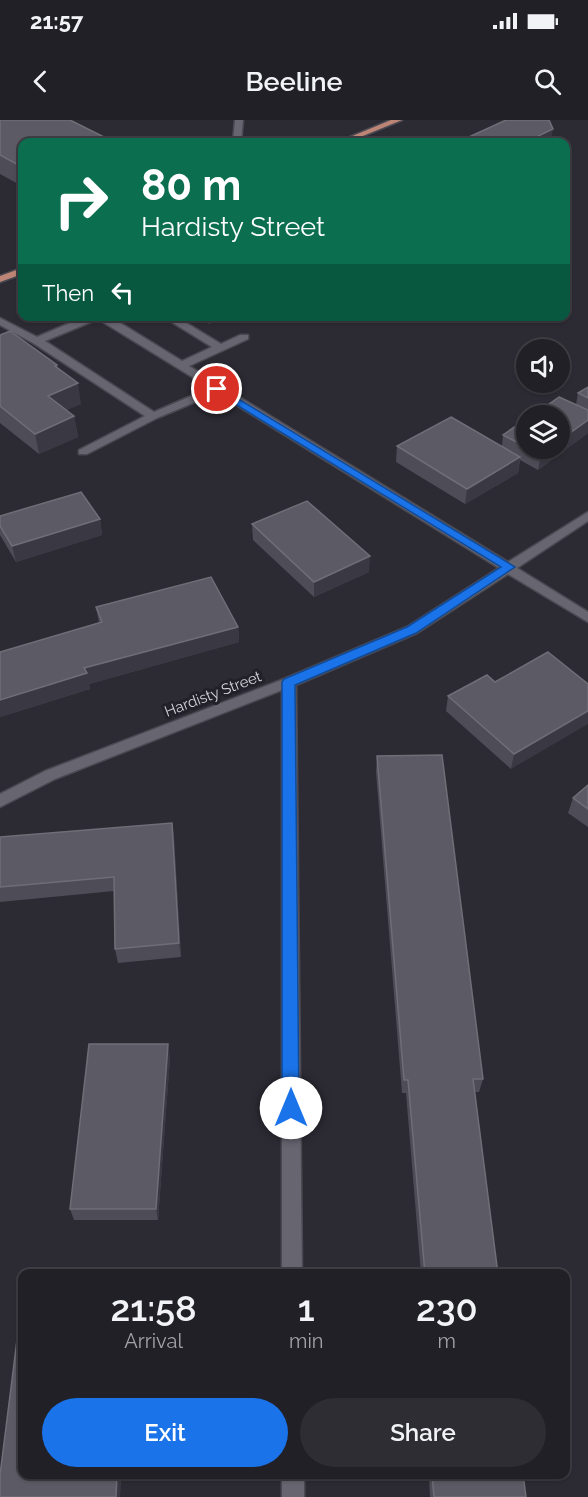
<!DOCTYPE html>
<style>
body{margin:0;font-family:Raleway,sans-serif;background:#2d2d33;color:#f1f3f6;height:100vh;display:flex;flex-direction:column;font-size:22px;white-space:nowrap}
*{box-sizing:border-box;margin:0}
p{font-size:20px;color:#a2a3a7}
.icon{flex:none;width:33px;height:33px;fill:none;stroke:currentColor;stroke-width:2;stroke-linecap:round;stroke-linejoin:round}
.map{position:relative;flex:1;overflow:hidden}
.details{position:absolute;left:18px;top:1149px;width:552px;height:210px;display:flex;flex-direction:column;background:#212027;border-radius:12px;box-shadow:0 2px 4px #0004,0 0 0 2px #3e3e44}
.details>*{flex:none}
.hud{position:absolute;left:18px;top:18px;width:552px;height:183px;border-radius:12px;box-shadow:0 2px 4px #0004,0 0 0 2px #3e3e44;background:#0b6e4f;color:#fff;overflow:hidden}
.controls{position:absolute;left:516px;top:219px;display:grid;gap:12px}
.controls a{display:grid;place-items:center;width:54px;height:54px;border-radius:50%;background:#212027;box-shadow:0 2px 4px #0004,0 0 0 2px #3e3e44;font-size:30px}
.pin{position:absolute;display:grid;place-items:center;width:51px;height:51px;color:#fff;margin:-26px;border:3px solid #fff;border-radius:50%;box-shadow:0 2px 6px #0007}
.me{position:absolute;width:66px;margin:-33px;rotate:0deg;stroke-linejoin:round;filter:drop-shadow(0 0 4px #0008)}
.turn{display:flex;align-items:center;gap:21px;height:126px;padding:0 24px;font-size:27px}
.turn .icon{width:78px;height:78px;stroke-width:2.5}
.turn b{display:block;font-size:42px;line-height:51px}
.then{display:flex;align-items:center;height:57px;padding:0 24px;background:#0003;gap:12px;font-size:22px}
.eta{display:flex;justify-content:space-evenly;align-items:center;height:102px;text-align:center}
.eta b{font-size:36px;font-weight:600;line-height:42px}
.primary-button{display:flex;gap:12px;margin-top:auto;padding:12px 24px}
.primary-button a{flex:1;height:69px;border-radius:36px;background:#1a73e8;color:#fff;font-size:24px;font-weight:600;line-height:69px;text-align:center}
.primary-button a+a{background:#2d2d33;color:#f1f3f6}
.status{display:flex;justify-content:space-between;align-items:center;height:42px;padding:0 30px;background:#212027;direction:ltr}
.status svg{height:16px;fill:currentColor}
header{display:flex;justify-content:space-between;align-items:center;height:78px;padding:0 24px;background:#212027;font-size:27px;font-weight:600}
.map>svg:first-child{display:block}
</style>
<div class="status"><b>21:57</b><svg viewBox="0 0 49 12"><path d="M0 12V9h3v3zM5 12V6h3v6zM10 12V3h3v9zM15 12V0h3v12zM26 1h20v11H26zM47 4h2v5h-2z"/></svg></div>
<header><svg class="icon" aria-label="back" viewBox="0 0 24 24"><path d="M15 5l-7 7 7 7"/></svg>Beeline<svg class="icon" aria-label="search" viewBox="0 0 24 24"><circle cx="10" cy="10" r="6"/><path d="M15 15l6 6"/></svg></header>
<div class="map">
<svg width="588" height="1377" viewBox="0 0 588 1377">
<rect width="100%" height="100%" fill="#2c2b34"/>
<g fill="none" stroke-linecap="round" stroke-linejoin="round">
<defs>
<path id="minor" d="M 235,0 L 243,0 L 241,22 L 233,22 Z
M 86,196 L 109,196 L 182,241 L 212,227 L 162,196 L 175,196 L 221,224 L 240,215 L 248,215 L 248,219 L 189,246 L 508,442 L 588,392 L 588,401 L 517,448 L 588,492 L 588,502 L 508,454 L 417,513 L 296,565 L 302,1154 L 282,1154 L 282,570 L 55,659 L 0,687 L 0,674 L 45,651 L 284,559 L 407,507 L 499,448 L 217,273 L 157,298 L 87,334 L 79,334 L 79,330 L 145,296 L 33,223 L 0,205 L 0,198 L 37,217 ZM 98,199 L 210,268 L 154,292 L 45,221 Z
M 282,1354 L 304,1354 L 304,1377 L 282,1377 Z"/>
<path id="major" d="M 391,0 L 402,0 L 348,22 L 338,22 Z
M 22,148 L 22,154 L 0,162 L 0,156 Z"/>
</defs>
<use href="#minor" stroke="#4a4851" stroke-width="3"/>
<use href="#major" stroke="#4a4851" stroke-width="3"/>
<use href="#minor" fill="#676570" fill-rule="evenodd"/>
<use href="#major" fill="#bc8575" fill-rule="evenodd"/>
</g>
<path fill="#4e4d57" d="M 0,0 L 22,22 L 22,66 L 0,54 Z
M 197,196 L 228,196 L 209,204 Z
M 0,215 L 57,245 L 58,249 L 81,284 L 66,290 L 74,296 L 78,317 L 39,334 L 0,303 Z
M 588,267 L 588,313 L 538,350 L 520,340 L 518,353 L 465,384 L 396,342 L 397,326 L 502,326 L 503,315 L 526,299 L 526,328 L 560,328 L 576,285 L 578,273 Z
M 0,396 L 100,399 L 102,415 L 16,442 L 0,415 Z
M 252,404 L 369,452 L 314,477 L 253,420 Z
M 96,487 L 238,507 L 239,522 L 89,564 L 90,569 L 0,597 L 99,503 Z
M 548,532 L 511,649 L 446,591 L 448,576 L 495,562 Z
M 377,636 L 483,959 L 479,972 L 475,972 L 498,1154 L 421,1154 L 406,973 L 402,973 L 376,652 Z
M 588,665 L 588,707 L 568,693 L 573,678 Z
M 172,703 L 174,717 L 181,837 L 118,843 L 115,829 L 114,771 L 0,782 L 0,717 Z
M 170,937 L 158,1100 L 74,1100 L 70,1089 Z
M 429,1354 L 523,1354 L 526,1377 L 430,1377 Z"/>
<path fill="#3a3943" d="M 553,9 L 551,22 L 526,22 Z
M 209,196 L 228,196 L 209,204 Z
M 78,263 L 81,284 L 51,297 L 48,276 Z
M 74,296 L 78,317 L 39,334 L 35,314 Z
M 588,300 L 588,313 L 538,350 L 541,334 L 548,328 L 560,328 L 560,320 Z
M 520,337 L 518,353 L 465,384 L 467,369 Z
M 100,399 L 102,415 L 16,442 L 12,426 Z
M 370,436 L 369,452 L 314,477 L 314,462 Z
M 238,507 L 239,522 L 89,564 L 90,569 L 0,597 L 0,580 L 84,548 Z
M 588,591 L 588,604 L 511,649 L 514,634 Z
M 172,703 L 174,717 L 181,837 L 179,823 Z
M 168,924 L 170,937 L 158,1100 L 156,1089 Z
M 117,1354 L 122,1354 L 120,1377 L 116,1377 Z"/>
<path fill="#5c5b65" stroke="#6f6e77" stroke-width="1.5" d="M 0,0 L 70,0 L 114,22 L 22,22 L 22,47 L 0,35 Z
M 506,0 L 549,0 L 553,9 L 526,22 L 458,22 Z
M 10,211 L 57,245 L 55,246 L 78,263 L 48,276 L 74,296 L 35,314 L 0,286 L 0,215 Z
M 588,267 L 588,278 L 578,273 Z
M 559,277 L 588,290 L 588,300 L 560,320 L 560,296 L 532,296 Z
M 451,297 L 520,337 L 467,369 L 397,326 Z
M 526,299 L 526,327 L 503,315 Z
M 530,328 L 548,328 L 541,334 Z
M 81,372 L 100,399 L 12,426 L 0,406 L 0,396 Z
M 307,381 L 370,436 L 314,462 L 252,404 Z
M 211,457 L 238,507 L 84,548 L 87,553 L 0,580 L 0,532 L 102,502 L 96,487 Z
M 548,532 L 588,564 L 588,591 L 514,634 L 448,576 L 487,555 L 495,562 Z
M 442,635 L 483,959 L 473,959 L 498,1154 L 425,1154 L 408,960 L 404,960 L 377,636 Z
M 588,665 L 588,689 L 573,678 Z
M 172,703 L 179,823 L 115,829 L 114,757 L 0,767 L 0,717 Z
M 89,924 L 168,924 L 156,1089 L 70,1089 Z
M 17,1220 L 22,1220 L 22,1354 L 117,1354 L 116,1377 L 0,1377 L 0,1355 Z
M 432,1354 L 523,1354 L 526,1377 L 434,1377 Z"/>
<path fill="#1a73e8" stroke="#114b97" stroke-width="1.5" d="M 217,266 L 515,447 L 416,513 L 295,565 L 299,988 L 297,993 L 291,996 L 285,993 L 282,988 L 282,562 L 284,559 L 407,507 L 501,447 L 214,271 L 212,269 Z"/>
<g text-anchor="middle" stroke-width="6" stroke-linejoin="round" paint-order="stroke">
<g font-size="15" fill="#d3d2d8" stroke="#22212a">
<text transform="translate(213 574) rotate(-21)" y="5">Hardisty Street</text>
</g>
</g>
</svg>
<div class="controls">
<a><svg class="icon" aria-label="sound" viewBox="0 0 24 24"><path d="M4 9h4l5-4v14l-5-4H4zM17 9q2 3 0 6"/></svg></a>
<a><svg class="icon" aria-label="layers" viewBox="0 0 24 24"><path d="M12 4l9 5-9 5-9-5zM3 14l9 5 9-5"/></svg></a>
</div>
<div class="pin" style="left:217px;top:269px;background:#d93025"><svg class="icon" aria-label="arrive" viewBox="0 0 24 24"><path d="M6 21V4h12l-3 4 3 4H6"/></svg></div>
<svg class="me" style="left:291px;top:988px" viewBox="-20 -20 40 40"><circle r="19" fill="#fff"/><path d="M0-13L10 11 0 6-10 11z" fill="#1a73e8"/></svg>
<div class="hud">
<div class="turn"><svg class="icon" aria-label="right" viewBox="0 0 24 24"><path d="M7 20v-9h11M14 6l5 5-5 5"/></svg><div><b>80 m</b>Hardisty Street</div></div>
<div class="then">Then<svg class="icon" aria-label="left" viewBox="0 0 24 24"><path d="M17 20v-9H6M10 6l-5 5 5 5"/></svg></div>
</div>
<section class="details">
<div class="eta">
<div><b>21:58</b><p>Arrival</p></div>
<div><b>1</b><p>min</p></div>
<div><b>230</b><p>m</p></div>
</div>
<div class="primary-button"><a>Exit</a><a>Share</a></div>
</section>
</div>
